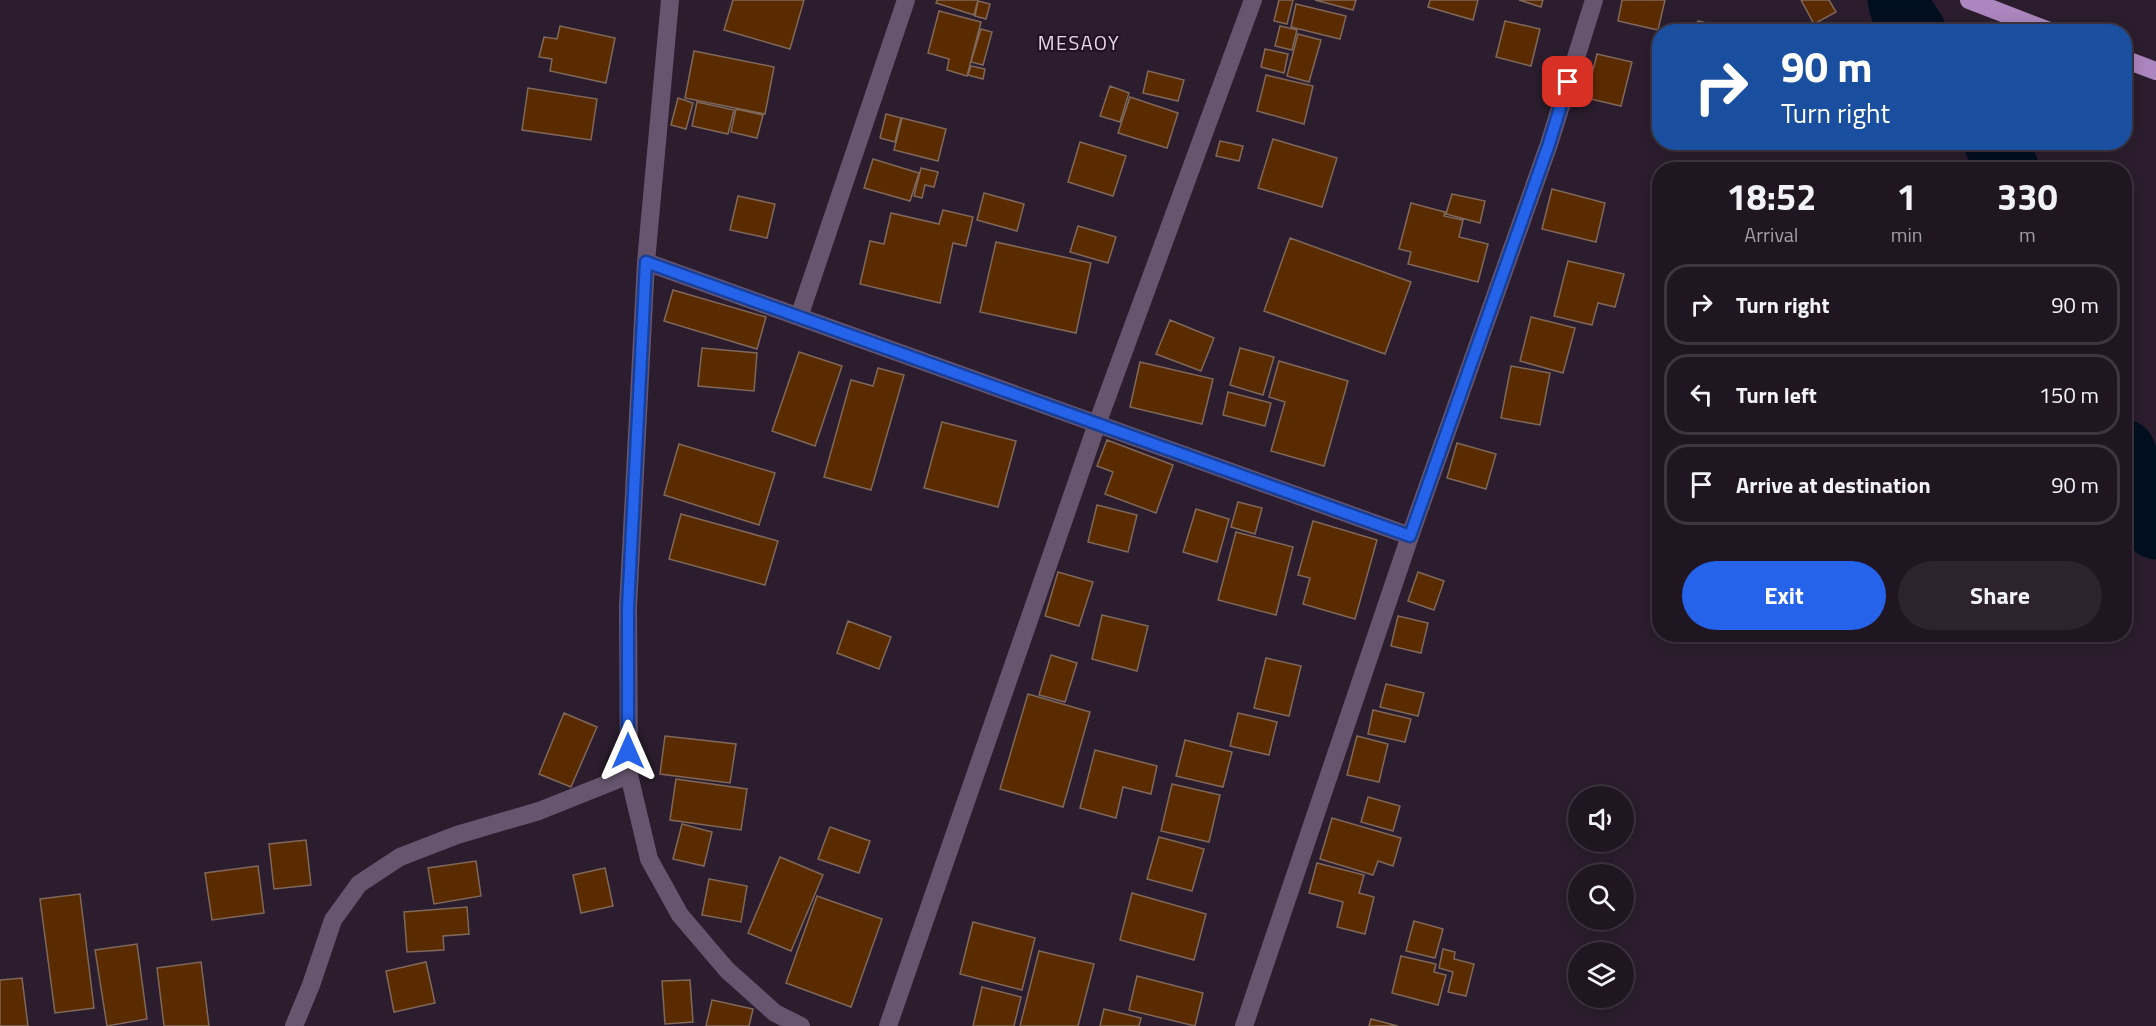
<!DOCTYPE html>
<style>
body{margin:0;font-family:"Titillium Web",sans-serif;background:#2d232f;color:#f1f3f6;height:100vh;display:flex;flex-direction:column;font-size:22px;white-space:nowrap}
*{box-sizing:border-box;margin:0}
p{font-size:20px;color:#a29fa5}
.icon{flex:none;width:33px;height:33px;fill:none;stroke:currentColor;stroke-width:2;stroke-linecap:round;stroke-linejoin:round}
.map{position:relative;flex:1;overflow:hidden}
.details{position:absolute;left:1652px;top:162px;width:480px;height:480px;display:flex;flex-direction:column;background:#201622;border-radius:24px;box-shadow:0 3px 15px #0003,0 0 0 2px #3d3540}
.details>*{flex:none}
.hud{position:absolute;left:1652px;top:24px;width:480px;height:126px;border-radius:24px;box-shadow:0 3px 15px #0003,0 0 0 2px #3d3540;background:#1a4fa0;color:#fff;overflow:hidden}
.buttons{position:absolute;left:1568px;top:786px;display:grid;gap:12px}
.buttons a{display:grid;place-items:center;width:66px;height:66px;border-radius:50%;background:#201622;box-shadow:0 3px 15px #0003,0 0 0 2px #3d3540;font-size:30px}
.pin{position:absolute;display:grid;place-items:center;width:51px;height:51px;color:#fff;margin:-26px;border-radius:12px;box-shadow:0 3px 9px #0006}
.me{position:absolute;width:66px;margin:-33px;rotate:0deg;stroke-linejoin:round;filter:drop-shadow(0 0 4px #0008)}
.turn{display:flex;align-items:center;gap:21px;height:126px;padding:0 30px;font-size:27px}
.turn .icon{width:78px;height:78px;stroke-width:2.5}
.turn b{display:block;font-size:42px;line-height:51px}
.eta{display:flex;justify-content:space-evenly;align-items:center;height:102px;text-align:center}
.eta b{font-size:36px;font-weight:700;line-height:42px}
.cta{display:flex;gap:12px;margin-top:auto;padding:12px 30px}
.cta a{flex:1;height:69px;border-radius:36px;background:#2563eb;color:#fff;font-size:24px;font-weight:700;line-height:69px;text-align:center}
.cta a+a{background:#2d232f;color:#f1f3f6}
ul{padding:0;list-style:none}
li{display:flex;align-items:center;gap:18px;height:81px;margin:0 12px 9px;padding:0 18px;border:3px solid #3d3540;border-radius:24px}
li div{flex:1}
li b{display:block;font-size:22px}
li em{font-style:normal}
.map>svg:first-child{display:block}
</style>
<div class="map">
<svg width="2156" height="1026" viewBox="0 0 2156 1026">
<rect width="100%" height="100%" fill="#2b1d2d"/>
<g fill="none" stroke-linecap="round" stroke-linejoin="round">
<path stroke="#000f20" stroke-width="63" d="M 1899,0 L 1903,14 L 1915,32
M 1995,142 L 2008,170
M 2124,451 L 2156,528"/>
</g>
<path fill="#5b2b00" stroke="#7f685a" stroke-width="1.5" d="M 733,0 L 804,0 L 790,49 L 724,30 Z
M 937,0 L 978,0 L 974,15 L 936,3 Z
M 1279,0 L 1293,0 L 1287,24 L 1274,21 Z
M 1315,0 L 1356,0 L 1353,10 Z
M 1430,0 L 1478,0 L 1473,20 L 1428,7 Z
M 1519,0 L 1543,0 L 1541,7 Z
M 1622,0 L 1665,0 L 1658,30 L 1618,21 Z
M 1801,0 L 1829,0 L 1836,12 L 1814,24 Z
M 978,1 L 990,4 L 986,19 L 975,16 Z
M 1296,4 L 1346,16 L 1340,39 L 1291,27 Z
M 939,11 L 981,22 L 967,76 L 947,70 L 949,59 L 928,53 Z
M 1505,21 L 1540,29 L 1531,66 L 1496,57 Z
M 1698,21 L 1725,27 L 1724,32 L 1695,32 Z
M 560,26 L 615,38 L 606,83 L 550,71 L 552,59 L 539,57 L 544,37 L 557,39 Z
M 1280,26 L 1297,30 L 1292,50 L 1275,46 Z
M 981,29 L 992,32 L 983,65 L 971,62 Z
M 1298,34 L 1321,40 L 1309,82 L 1287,76 Z
M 1265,49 L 1288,54 L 1284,73 L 1261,67 Z
M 694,51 L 774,67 L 765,114 L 685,98 Z
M 1597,54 L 1632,62 L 1621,106 L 1586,98 Z
M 971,66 L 985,69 L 983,79 L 968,75 Z
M 1148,71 L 1184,80 L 1178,101 L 1143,93 Z
M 1266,75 L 1313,86 L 1304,124 L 1257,111 Z
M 1110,86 L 1129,93 L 1120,122 L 1100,116 Z
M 528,88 L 597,99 L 591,140 L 522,130 Z
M 1130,97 L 1178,113 L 1167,148 L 1118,133 Z
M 678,98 L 693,103 L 686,129 L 671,125 Z
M 697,102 L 734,110 L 728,134 L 692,126 Z
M 736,109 L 763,115 L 757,138 L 731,132 Z
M 886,114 L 901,118 L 895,142 L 880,138 Z
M 902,118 L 946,129 L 938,161 L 894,150 Z
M 1273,139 L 1337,158 L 1322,207 L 1258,188 Z
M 1220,141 L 1243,146 L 1239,161 L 1216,156 Z
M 1080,142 L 1126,156 L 1113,196 L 1068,182 Z
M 873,159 L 919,173 L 910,201 L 864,188 Z
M 921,168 L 938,172 L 934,187 L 925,185 L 922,198 L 914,196 Z
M 1552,189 L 1605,203 L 1596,242 L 1542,229 Z
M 984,193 L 1024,204 L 1017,231 L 977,220 Z
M 1452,194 L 1485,201 L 1480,223 L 1446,214 Z
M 738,196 L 775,204 L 767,238 L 730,230 Z
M 1411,203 L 1445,212 L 1444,216 L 1463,220 L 1459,237 L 1488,244 L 1478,282 L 1408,264 L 1411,252 L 1399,249 Z
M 943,210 L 973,217 L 966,246 L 953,243 L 940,303 L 860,284 L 870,241 L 884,244 L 891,213 L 939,224 Z
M 1078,226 L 1116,237 L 1108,263 L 1070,252 Z
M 1290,238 L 1411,282 L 1385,354 L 1264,311 Z
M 996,242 L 1091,263 L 1076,333 L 980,312 Z
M 1659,254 L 1659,282 L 1653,280 Z
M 1568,261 L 1624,274 L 1615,307 L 1598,303 L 1592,325 L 1554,316 Z
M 673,290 L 766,317 L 757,349 L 664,321 Z
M 1531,317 L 1575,328 L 1563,373 L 1520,361 Z
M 1170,320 L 1214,338 L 1201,371 L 1156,354 Z
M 702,348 L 757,353 L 754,391 L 698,386 Z
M 1240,348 L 1274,357 L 1263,395 L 1230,385 Z
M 799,352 L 842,366 L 815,446 L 772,431 Z
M 1279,361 L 1348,381 L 1324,466 L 1271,451 L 1285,402 L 1269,397 Z
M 1140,362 L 1213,379 L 1202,424 L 1130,407 Z
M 1511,366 L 1550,373 L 1540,425 L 1501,418 Z
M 878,368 L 904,375 L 871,490 L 824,477 L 851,380 L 873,386 Z
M 1228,392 L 1271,403 L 1265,426 L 1223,415 Z
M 942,422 L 1016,441 L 998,507 L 924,488 Z
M 1107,440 L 1173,465 L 1156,513 L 1105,494 L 1113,472 L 1097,466 Z
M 1457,443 L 1496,454 L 1486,489 L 1447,478 Z
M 679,444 L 775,473 L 759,525 L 664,495 Z
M 1238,502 L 1262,508 L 1255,534 L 1231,527 Z
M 1097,505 L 1137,515 L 1128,552 L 1088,542 Z
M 1196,509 L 1229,519 L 1217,562 L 1183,552 Z
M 681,514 L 778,541 L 765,585 L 669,559 Z
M 1313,521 L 1377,540 L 1355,619 L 1303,604 L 1310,578 L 1298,575 Z
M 1236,532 L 1293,547 L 1276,615 L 1218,600 Z
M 1058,572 L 1093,582 L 1079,626 L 1045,616 Z
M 1418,572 L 1444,581 L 1434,610 L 1408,601 Z
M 1102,615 L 1148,626 L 1137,671 L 1092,659 Z
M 1398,616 L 1428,623 L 1421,653 L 1391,646 Z
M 848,621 L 891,637 L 879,669 L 837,653 Z
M 1051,655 L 1077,663 L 1065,702 L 1039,695 Z
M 1266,658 L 1301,666 L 1289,716 L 1254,708 Z
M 1386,684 L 1424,693 L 1418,716 L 1380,707 Z
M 1028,694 L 1090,712 L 1063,807 L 1000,789 Z
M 1373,710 L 1411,719 L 1405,742 L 1368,734 Z
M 564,713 L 597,727 L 571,787 L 539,774 Z
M 1238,713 L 1277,722 L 1269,755 L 1230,746 Z
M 665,736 L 736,744 L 730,783 L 660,774 Z
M 1357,736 L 1388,744 L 1379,782 L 1347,775 Z
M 1185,740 L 1232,752 L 1223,787 L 1176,776 Z
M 1095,750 L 1157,766 L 1151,794 L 1123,787 L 1116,818 L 1080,808 Z
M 676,779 L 747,789 L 741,830 L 670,820 Z
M 1172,784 L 1220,795 L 1209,842 L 1161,831 Z
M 1368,797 L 1400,806 L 1393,831 L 1361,822 Z
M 1332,818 L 1401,838 L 1393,866 L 1378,861 L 1373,875 L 1320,859 Z
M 682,824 L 712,832 L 704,866 L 673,859 Z
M 830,827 L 870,841 L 859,873 L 818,859 Z
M 1159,837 L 1204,849 L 1192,891 L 1147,879 Z
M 306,840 L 311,885 L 274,889 L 269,844 Z
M 780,857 L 823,875 L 791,951 L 748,933 Z
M 476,861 L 481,896 L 434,904 L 428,868 Z
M 1317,863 L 1364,875 L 1359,893 L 1374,897 L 1365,934 L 1337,927 L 1343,902 L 1309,893 Z
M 258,866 L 264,913 L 212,920 L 205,873 Z
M 605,868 L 613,906 L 581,913 L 573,875 Z
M 709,879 L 747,886 L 741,922 L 702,915 Z
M 1132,893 L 1206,914 L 1194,960 L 1120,940 Z
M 80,894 L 94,1008 L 55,1013 L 40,899 Z
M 817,896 L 882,919 L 851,1007 L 786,983 Z
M 467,907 L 469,934 L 443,936 L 444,950 L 407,952 L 404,912 Z
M 1414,921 L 1443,929 L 1435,958 L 1406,951 Z
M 973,922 L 1035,938 L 1022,990 L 960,974 Z
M 137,944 L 147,1019 L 107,1026 L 95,950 Z
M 1443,949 L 1455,952 L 1454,959 L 1474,964 L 1466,996 L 1448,992 L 1453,972 L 1439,968 Z
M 1039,951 L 1094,964 L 1078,1026 L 1020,1026 Z
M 1401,956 L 1436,964 L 1434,972 L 1446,975 L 1438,1005 L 1392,993 Z
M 201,962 L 209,1026 L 164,1026 L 157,968 Z
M 426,962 L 435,1003 L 394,1012 L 386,971 Z
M 1137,976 L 1203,993 L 1195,1026 L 1129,1010 Z
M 22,978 L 28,1026 L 0,1026 L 0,980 Z
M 690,980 L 693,1022 L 665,1024 L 662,981 Z
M 982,987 L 1021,997 L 1014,1026 L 973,1026 Z
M 712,1000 L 753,1009 L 749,1026 L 706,1026 Z
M 1104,1009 L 1141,1018 L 1139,1026 L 1100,1026 Z
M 1371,1019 L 1398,1026 L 1369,1026 Z"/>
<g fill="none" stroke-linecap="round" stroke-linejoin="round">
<path stroke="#675570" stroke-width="18" d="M 670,0 L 646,262 L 628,607 L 629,775 L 649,859 L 680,915 L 727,970 L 775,1013 L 801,1026
M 646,262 L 1410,536
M 799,317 L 906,0
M 294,1026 L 311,985 L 333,920 L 359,884 L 400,857 L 457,835 L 539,811 L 629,775
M 888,1026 L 1097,424 L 1253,0
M 1244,1026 L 1410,536 L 1549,144 L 1594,0"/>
<path stroke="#ac86be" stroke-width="18" d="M 1969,0 L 2052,32
M 2124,59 L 2156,71"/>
</g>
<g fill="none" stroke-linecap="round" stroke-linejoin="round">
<defs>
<path id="route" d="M 628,751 L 628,607 L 646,262 L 1410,536 L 1549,144 L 1568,82"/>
</defs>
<use href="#route" stroke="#184099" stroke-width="15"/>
<use href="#route" stroke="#2563eb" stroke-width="10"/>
</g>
<g text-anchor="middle" stroke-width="4.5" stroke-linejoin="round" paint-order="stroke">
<g font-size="20" letter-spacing="1.5" fill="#ead6ec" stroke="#211323">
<text x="1079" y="50">MESAOY</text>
</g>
</g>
</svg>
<div class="buttons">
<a><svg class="icon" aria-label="sound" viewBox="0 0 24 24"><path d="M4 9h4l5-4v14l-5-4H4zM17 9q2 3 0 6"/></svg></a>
<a><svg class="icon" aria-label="search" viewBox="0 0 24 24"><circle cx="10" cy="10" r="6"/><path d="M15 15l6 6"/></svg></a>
<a><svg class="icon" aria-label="layers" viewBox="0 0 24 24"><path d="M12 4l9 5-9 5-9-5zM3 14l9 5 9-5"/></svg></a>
</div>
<div class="pin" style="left:1568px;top:82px;background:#d93025"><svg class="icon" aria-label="arrive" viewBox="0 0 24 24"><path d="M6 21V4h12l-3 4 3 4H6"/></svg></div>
<svg class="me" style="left:628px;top:751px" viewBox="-20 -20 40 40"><path d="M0-17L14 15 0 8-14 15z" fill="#2563eb" stroke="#fff" stroke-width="4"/></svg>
<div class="hud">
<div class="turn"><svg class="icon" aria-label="right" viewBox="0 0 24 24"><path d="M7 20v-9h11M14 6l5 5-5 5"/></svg><div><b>90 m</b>Turn right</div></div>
</div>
<section class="details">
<div class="eta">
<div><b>18:52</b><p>Arrival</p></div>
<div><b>1</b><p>min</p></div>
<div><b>330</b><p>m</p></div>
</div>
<ul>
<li><svg class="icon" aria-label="right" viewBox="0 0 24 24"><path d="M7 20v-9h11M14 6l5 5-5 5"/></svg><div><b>Turn right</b></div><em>90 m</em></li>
<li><svg class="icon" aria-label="left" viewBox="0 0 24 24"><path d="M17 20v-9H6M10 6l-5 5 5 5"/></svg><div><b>Turn left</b></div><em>150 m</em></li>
<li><svg class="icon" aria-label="arrive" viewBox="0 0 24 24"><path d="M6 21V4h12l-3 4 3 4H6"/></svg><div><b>Arrive at destination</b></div><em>90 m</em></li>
</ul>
<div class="cta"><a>Exit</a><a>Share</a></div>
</section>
</div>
